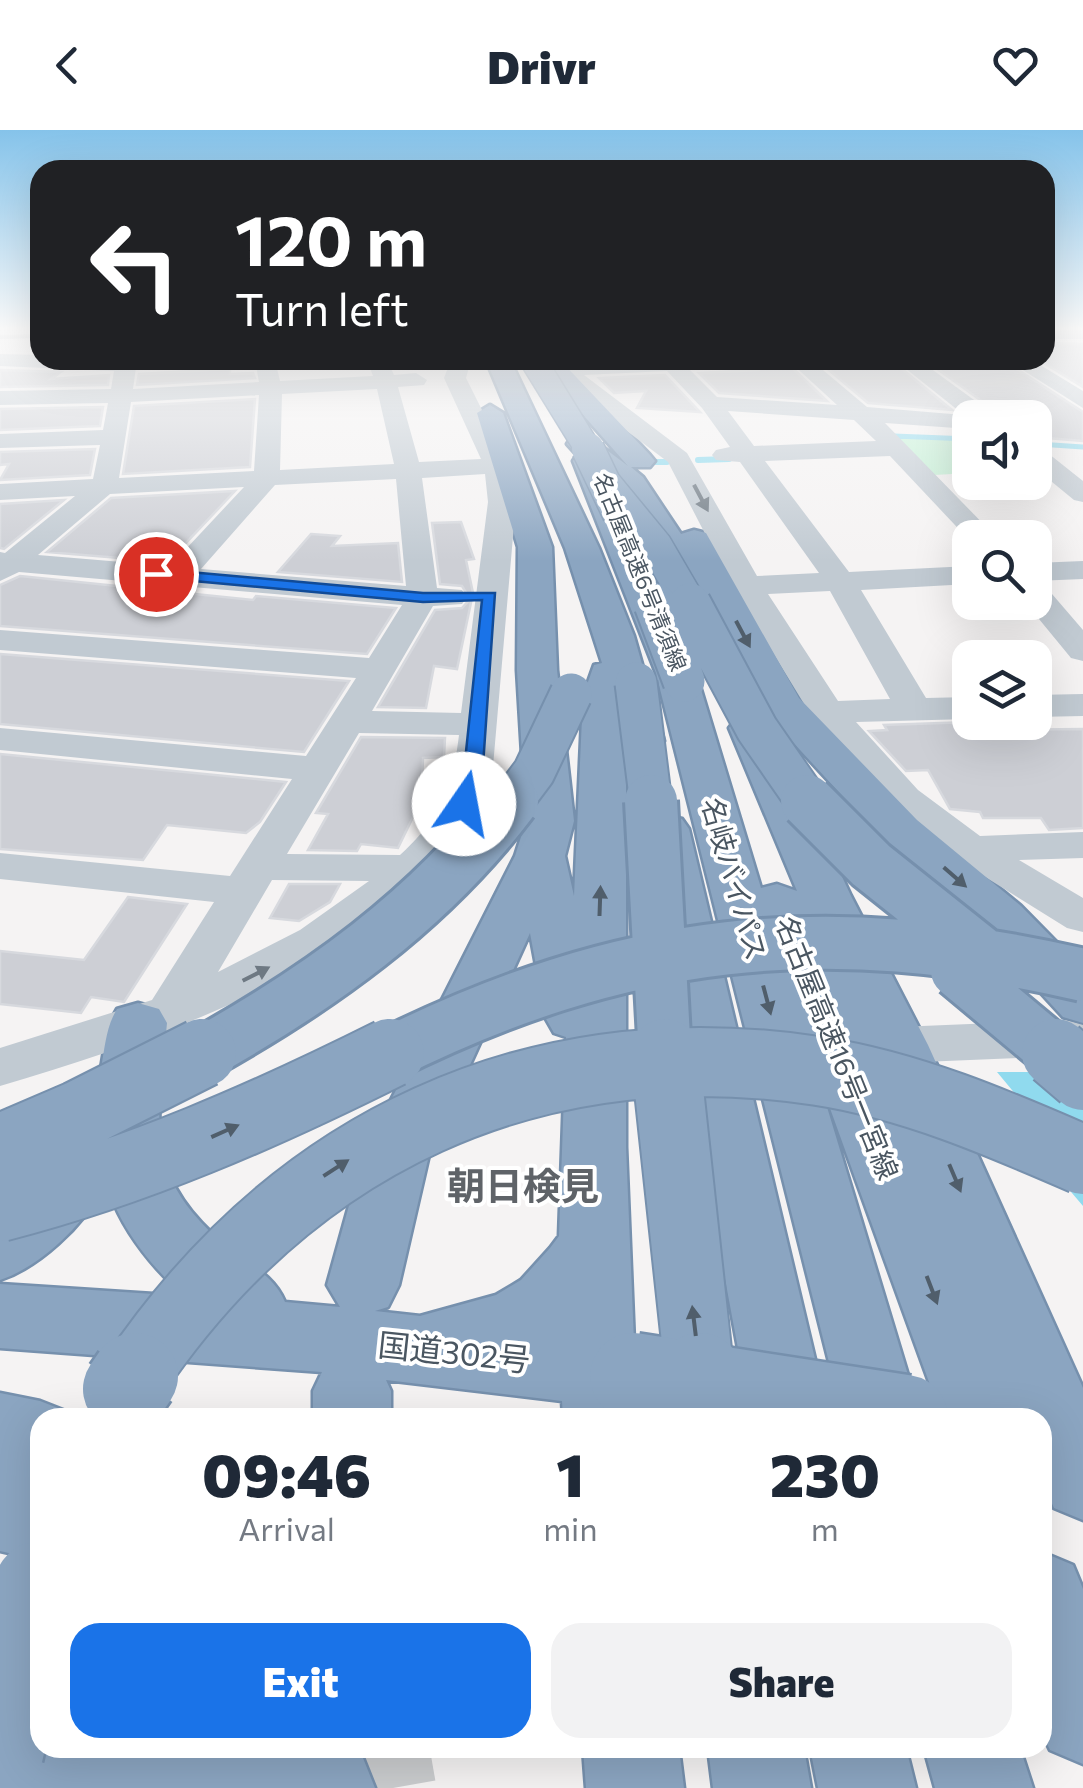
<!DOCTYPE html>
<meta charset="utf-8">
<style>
body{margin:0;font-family:Commissioner,"Noto Sans JP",sans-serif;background:#f2f2f3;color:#1f2937;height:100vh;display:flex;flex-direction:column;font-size:38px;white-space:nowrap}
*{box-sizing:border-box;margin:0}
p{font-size:32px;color:#747a83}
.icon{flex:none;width:55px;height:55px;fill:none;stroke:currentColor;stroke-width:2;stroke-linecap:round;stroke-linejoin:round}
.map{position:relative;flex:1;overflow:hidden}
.side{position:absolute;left:30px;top:1278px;width:1022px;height:350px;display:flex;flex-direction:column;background:#fff;border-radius:30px;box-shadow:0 10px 40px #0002}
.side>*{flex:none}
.banner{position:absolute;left:30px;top:30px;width:1025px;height:210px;border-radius:30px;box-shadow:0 10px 40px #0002;background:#202124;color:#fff;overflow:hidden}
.controls{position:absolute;left:952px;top:270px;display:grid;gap:20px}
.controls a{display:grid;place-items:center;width:100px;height:100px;border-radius:20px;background:#fff;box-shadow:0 10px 40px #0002;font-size:50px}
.pin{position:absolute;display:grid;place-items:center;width:85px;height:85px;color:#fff;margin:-42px;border:5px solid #fff;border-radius:50%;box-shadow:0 2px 10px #0007}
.me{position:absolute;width:110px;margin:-55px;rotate:12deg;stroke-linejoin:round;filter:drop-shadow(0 0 8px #0008)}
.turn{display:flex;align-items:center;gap:35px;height:210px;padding:0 40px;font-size:45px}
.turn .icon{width:130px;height:130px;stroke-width:2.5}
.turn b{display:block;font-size:70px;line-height:85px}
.eta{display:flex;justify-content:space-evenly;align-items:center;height:170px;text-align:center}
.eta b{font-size:60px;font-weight:800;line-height:70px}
.button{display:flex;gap:20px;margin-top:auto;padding:20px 40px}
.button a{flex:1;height:115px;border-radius:30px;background:#1a73e8;color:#fff;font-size:40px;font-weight:800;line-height:115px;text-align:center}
.button a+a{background:#f2f2f3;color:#1f2937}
header{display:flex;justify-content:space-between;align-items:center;height:130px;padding:0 40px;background:#fff;font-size:45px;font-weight:800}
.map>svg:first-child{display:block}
</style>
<header><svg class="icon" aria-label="back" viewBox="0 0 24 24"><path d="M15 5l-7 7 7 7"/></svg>Drivr<svg class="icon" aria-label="heart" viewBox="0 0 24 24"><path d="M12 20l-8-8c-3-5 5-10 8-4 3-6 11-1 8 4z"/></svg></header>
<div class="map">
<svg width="1083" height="1658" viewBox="0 0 1083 1658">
<rect width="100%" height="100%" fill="#f5f3f3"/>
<path fill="#c3f1d5" d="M 901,305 L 970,310 L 970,343 L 934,345 L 896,306 Z"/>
<path fill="#90daee" d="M 997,942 L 1077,942 L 1083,953 L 1083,1076 L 1043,1029 L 1079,1041 Z"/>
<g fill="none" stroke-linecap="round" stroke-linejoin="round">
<path stroke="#90daee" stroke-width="5" d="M 899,311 L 894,306 L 970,309
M 1038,314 L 1083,317"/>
<path stroke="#90daee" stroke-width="6" d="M 698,330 L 729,329
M 652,332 L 667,332"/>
</g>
<path fill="#cdcfd5" stroke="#d7d9de" stroke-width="2.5" d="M 1047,213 L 1083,214 L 1083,257 L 1039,230 L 1046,230 Z
M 773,230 L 784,230 L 827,271 L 719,263 L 699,243 L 759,240 Z
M 817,230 L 891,230 L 952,280 L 868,273 Z
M 925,230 L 1003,230 L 1083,282 L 1083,311 L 1035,307 L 1035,288 L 998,288 L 994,280 Z
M 230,239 L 230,244 L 253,243 L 255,248 L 137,255 L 139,244 Z
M 0,240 L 61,242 L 51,249 L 109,245 L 108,255 L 0,257 Z
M 665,245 L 700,282 L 637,278 L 646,261 L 614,263 L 599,248 Z
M 255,269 L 250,337 L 123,344 L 134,276 Z
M 103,277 L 100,296 L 0,300 L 0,279 Z
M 95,319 L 90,345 L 0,350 L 9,334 L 0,335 L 0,322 Z
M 235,361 L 168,432 L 47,422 L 111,368 Z
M 64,370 L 4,419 L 0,418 L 0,374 Z
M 461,392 L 474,429 L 466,430 L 473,463 L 457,539 L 434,536 L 426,578 L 378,577 L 435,480 L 462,478 L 470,469 L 462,456 L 440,454 L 432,393 Z
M 311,404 L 340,406 L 332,416 L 398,413 L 402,452 L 278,442 Z
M 20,446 L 253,470 L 256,466 L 396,478 L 367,524 L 0,496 L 0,455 Z
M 0,524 L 349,551 L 304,622 L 0,594 Z
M 971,592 L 1001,592 L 1006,600 L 1083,599 L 1083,698 L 1049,700 L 1041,688 L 983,688 L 980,682 L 950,679 L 928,640 L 906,641 L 869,601 L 887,600 L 884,595 Z
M 361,607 L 445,608 L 444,627 L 423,628 L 421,685 L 414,685 L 398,718 L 361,714 L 357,721 L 308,720 L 328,684 L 316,683 Z
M 0,624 L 286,652 L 260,692 L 246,703 L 167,695 L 143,730 L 0,719 Z
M 289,754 L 340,754 L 330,772 L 299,791 L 270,788 Z
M 128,767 L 187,774 L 124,872 L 91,867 L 81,883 L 0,874 L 0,821 L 84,830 Z"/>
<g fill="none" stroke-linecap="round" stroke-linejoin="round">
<path stroke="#caccce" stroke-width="86" stroke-dasharray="86 44" stroke-linecap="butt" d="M 386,1618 L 393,1658"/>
<defs>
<path id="highway" d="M 486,230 L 510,230 L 599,418 L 634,506 L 664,611 L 657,620 L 642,624 L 626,619 L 626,1017 L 634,1212 L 657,1220 L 668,1245 L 657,1270 L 640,1276 L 641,1288 L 563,1288 L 562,1271 L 386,1250 L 391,1261 L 391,1288 L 313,1288 L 313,1261 L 322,1242 L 0,1218 L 0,1154 L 184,1166 C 113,1101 85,1034 101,938 C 105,917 106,897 117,879 L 138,873 L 159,879 L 167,893 C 158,992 141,1044 226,1116 C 249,1135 273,1144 285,1172 L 340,1177 L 327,1155 L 363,1025 L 515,726 L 526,691 L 517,540 L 518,417 L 477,283 L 490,275 L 503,283 L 552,417 L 557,540 L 574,691 L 565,726 L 574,766 L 583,566 L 594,535 L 602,533 L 565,418 ZM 530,803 L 546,889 L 554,903 L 566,907 L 559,1106 L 550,1118 L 521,1150 L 496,1165 L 420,1186 L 375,1181 L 388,1177 L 399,1155 L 429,1025 Z
M 535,230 L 560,230 L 650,325 L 655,331 L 650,337 L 631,337 L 643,347 L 681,404 L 694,400 L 706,403 L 799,568 L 917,690 L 1021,776 L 1083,839 L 1083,893 L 1063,887 L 983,800 L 883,710 L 766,583 L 707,469 L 693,475 L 680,472 L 644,395 L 612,352 L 696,543 L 761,758 L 777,754 L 797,761 L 729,598 L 736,589 L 751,585 L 766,589 L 773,598 L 851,766 L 928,915 L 1083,1258 L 1083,1390 L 1054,1378 L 1042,1351 L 1042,1288 L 942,1288 L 814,934 L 921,1288 L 843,1288 L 656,543 L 573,331 L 577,325 L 567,314 L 571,308 L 591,308 L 628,336 Z
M 665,685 L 682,689 L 689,699 L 829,1288 L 751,1288 L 641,699 L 648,689 Z
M 69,1032 L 93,1040 L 102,1059 C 83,1096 39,1137 0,1150 L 0,1079 L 45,1040 Z
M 0,1263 L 40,1271 L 68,1282 L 70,1288 L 40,1288 L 40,1430 L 0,1421 Z
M 1042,1422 L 1073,1435 L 1083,1459 L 1083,1634 L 1050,1620 L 1042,1603 Z
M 0,1570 L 40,1577 L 40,1618 L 346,1618 L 361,1623 L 375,1658 L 0,1658 Z
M 583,1618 L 679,1618 L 684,1658 L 586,1658 Z
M 708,1618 L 804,1618 L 811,1658 L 713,1658 Z
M 810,1618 L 906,1618 L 916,1658 L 818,1658 Z
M 924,1618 L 1020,1618 L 1033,1658 L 935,1658 Z"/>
</defs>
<use href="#highway" stroke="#7690ad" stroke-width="5"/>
<path fill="#c1cad2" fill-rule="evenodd" d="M 1045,199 L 1083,199 L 1083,209 L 1045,209 Z
M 0,224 L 40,225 L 40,230 L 137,230 L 133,259 L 259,252 L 255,230 L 275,230 L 280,251 L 373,246 L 367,230 L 387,230 L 394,245 L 416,243 L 427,250 L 424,255 L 398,257 L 419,332 L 481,329 L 444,248 L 451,230 L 471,230 L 466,248 L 510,336 L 516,372 L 492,648 C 480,697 446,731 409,763 C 291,864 147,912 0,956 L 0,918 L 152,870 L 214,772 L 0,749 L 0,723 L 230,746 L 292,649 L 0,620 L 0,598 L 306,626 L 356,548 L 0,520 L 0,500 L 369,528 L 402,475 L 19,442 L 0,451 L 0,422 L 5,423 L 75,366 L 0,370 L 0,354 L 93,349 L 100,315 L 0,318 L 0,304 L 103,300 L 108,273 L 0,275 L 0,261 L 111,259 L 114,241 L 0,236 ZM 377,259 L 394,334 L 280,340 L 282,264 ZM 259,265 L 254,341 L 119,348 L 131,272 ZM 485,344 L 488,372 L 461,583 L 372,581 L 433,476 L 462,474 L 467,467 L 462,460 L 437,458 L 422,348 ZM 396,349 L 406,456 L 201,439 L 275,355 ZM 244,357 L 170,436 L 38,425 L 110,364 ZM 359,603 L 459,605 C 453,656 439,690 400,725 L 287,724 ZM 272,750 L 369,751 L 300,800 L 218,842 Z
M 547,230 L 572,233 L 769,230 L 759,236 L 690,240 L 717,267 L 837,275 L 788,230 L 811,230 L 867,277 L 964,285 L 895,230 L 919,230 L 992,283 L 995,288 L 970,288 L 970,299 L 885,293 L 997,408 L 970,408 L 970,411 L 890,326 L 765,331 L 849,442 L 970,436 L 970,454 L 861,460 L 926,568 L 970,567 L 970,589 L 856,592 L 918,660 L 980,706 L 1083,702 L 1083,728 L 1019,730 L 1083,768 L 1083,802 L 1067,798 L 955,728 L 890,678 L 809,582 L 732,456 L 668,332 L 575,262 ZM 667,241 L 702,278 L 730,317 L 716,320 L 712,325 L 716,330 L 740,332 L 819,443 L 757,446 L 687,323 L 584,245 ZM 728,281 L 854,290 L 876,311 L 754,316 ZM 830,461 L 890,569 L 838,571 L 768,464 Z
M 1007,230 L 1032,230 L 1083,261 L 1083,278 Z
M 1035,317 L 1044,320 L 1083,351 L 1083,372 L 1074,370 L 1035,338 Z
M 1083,431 L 1083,449 L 1035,451 L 1035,433 Z
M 1035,455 L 1046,457 L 1083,500 L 1083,531 L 1071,528 L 1025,472 L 1035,472 Z
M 1083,564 L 1083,586 L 1035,587 L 1035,565 Z
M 1065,890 L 1083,895 L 1083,921 L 1065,926 L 898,933 L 880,928 L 872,915 L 880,902 L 898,897 Z"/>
<use href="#highway" fill="#8ba5c1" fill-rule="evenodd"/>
<path stroke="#b5b8bd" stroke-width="4" d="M 0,207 L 40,206"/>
<defs>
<path id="highway-bridge-far5" d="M 533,230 L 589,321"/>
<path id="highway-bridge-far4" d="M 588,319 L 619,384
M 605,354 L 656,416 L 691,476
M 653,469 L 656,476"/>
<path id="highway-bridge-far3" d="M 655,474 L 684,551
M 690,474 L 757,599 L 809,674
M 636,553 L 651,674
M 510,674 L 534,642 L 571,564"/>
<path id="highway-bridge-far2" d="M 651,671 L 665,926
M 807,671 L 871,735 L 979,821
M 957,841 L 1059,926
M 198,926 C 317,860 429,781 512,671
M 385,926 C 623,807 824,785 1083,845"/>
<path id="highway-bridge-far1" d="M 665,923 L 700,1248
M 1056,923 L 1083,946
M 0,1019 L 79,985 L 202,923
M 0,1077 C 136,1042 264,986 390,923
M 633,1246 L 646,1248
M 133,1248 C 293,1011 533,898 818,941 C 910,955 998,993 1083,1030"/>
<path id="highway-bridge" d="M 633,1246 L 905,1288
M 700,1246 L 705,1288
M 126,1259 L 135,1246
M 0,1623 L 38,1455"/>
</defs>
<use href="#highway-bridge-far5" stroke="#7690ad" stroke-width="28" stroke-linecap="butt"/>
<use href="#highway-bridge-far4" stroke="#7690ad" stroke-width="35" stroke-linecap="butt"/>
<use href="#highway-bridge-far3" stroke="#7690ad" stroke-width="45" stroke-linecap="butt"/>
<use href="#highway-bridge-far2" stroke="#7690ad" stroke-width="58" stroke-linecap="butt"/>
<use href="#highway-bridge-far1" stroke="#7690ad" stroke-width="72" stroke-linecap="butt"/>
<use href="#highway-bridge" stroke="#7690ad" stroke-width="91" stroke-linecap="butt"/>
<use href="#highway-bridge-far5" stroke="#8ba5c1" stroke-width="25"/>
<use href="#highway-bridge-far4" stroke="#8ba5c1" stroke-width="32"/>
<use href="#highway-bridge-far3" stroke="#8ba5c1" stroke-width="41"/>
<use href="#highway-bridge-far2" stroke="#8ba5c1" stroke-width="52"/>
<use href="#highway-bridge-far1" stroke="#8ba5c1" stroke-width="68"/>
<use href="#highway-bridge" stroke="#8ba5c1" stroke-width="86"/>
</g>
<defs><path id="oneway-solid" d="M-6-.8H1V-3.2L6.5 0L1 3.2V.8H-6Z" transform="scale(2.5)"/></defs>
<g fill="#6e7983">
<use href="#oneway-solid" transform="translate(701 368) rotate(62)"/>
<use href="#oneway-solid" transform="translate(256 844) rotate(-27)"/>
</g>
<g fill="#505e6b">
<use href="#oneway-solid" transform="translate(743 504) rotate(62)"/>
<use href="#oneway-solid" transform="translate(955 747) rotate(41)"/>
<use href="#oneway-solid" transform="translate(600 771) rotate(-88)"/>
<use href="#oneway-solid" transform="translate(767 870) rotate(75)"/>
<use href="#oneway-solid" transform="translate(225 1001) rotate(-24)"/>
<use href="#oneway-solid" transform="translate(336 1038) rotate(-33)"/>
<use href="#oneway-solid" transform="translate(955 1048) rotate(67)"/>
<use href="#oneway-solid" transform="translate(932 1160) rotate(69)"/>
<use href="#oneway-solid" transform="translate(694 1191) rotate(-97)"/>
</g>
<linearGradient id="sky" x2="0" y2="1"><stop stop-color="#85c3ea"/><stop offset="0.46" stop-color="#fafafa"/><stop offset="1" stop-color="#fafafa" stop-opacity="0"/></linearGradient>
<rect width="1083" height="431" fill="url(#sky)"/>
<path fill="#1a73e8" stroke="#114b97" stroke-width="2.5" d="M 156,439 L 423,463 L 495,463 L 482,650 L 471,678 L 457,678 L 454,674 L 463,650 L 482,470 L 423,472 L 150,447 L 148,444 Z"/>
<g text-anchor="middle" stroke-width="8" stroke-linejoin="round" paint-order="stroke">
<g font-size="22" fill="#4a5661" stroke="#fff">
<text transform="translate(640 442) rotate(68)" y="8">名古屋高速6号清須線</text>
</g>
<g font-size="28" fill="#4a5661" stroke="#fff">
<text transform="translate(734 749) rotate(74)" y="10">名岐バイパス</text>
<text transform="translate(837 918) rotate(68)" y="10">名古屋高速16号一宮線</text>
</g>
<g font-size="32" fill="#4a5661" stroke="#fff">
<text transform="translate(454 1223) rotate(6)" y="11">国道302号</text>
</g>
<g font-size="38" font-weight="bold" fill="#5f6368" stroke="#fff">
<text x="523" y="1070">朝日検見</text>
</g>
</g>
</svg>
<div class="controls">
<a><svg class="icon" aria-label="sound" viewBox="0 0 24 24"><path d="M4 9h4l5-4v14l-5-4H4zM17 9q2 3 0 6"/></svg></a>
<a><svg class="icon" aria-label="search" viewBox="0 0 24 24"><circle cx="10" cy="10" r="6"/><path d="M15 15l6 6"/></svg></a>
<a><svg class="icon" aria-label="layers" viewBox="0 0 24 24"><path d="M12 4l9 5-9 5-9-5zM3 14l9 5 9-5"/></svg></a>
</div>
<div class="pin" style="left:156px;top:444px;background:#d93025"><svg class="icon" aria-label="arrive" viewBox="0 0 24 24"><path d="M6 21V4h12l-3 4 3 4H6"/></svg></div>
<svg class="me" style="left:464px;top:674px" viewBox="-20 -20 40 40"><circle r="19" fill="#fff"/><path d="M0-13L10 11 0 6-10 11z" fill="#1a73e8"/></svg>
<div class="banner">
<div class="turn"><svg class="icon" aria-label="left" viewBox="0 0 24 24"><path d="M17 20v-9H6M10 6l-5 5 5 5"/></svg><div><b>120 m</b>Turn left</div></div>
</div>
<section class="side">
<div class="eta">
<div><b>09:46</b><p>Arrival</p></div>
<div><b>1</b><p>min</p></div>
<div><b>230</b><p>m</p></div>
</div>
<div class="button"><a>Exit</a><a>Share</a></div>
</section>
</div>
